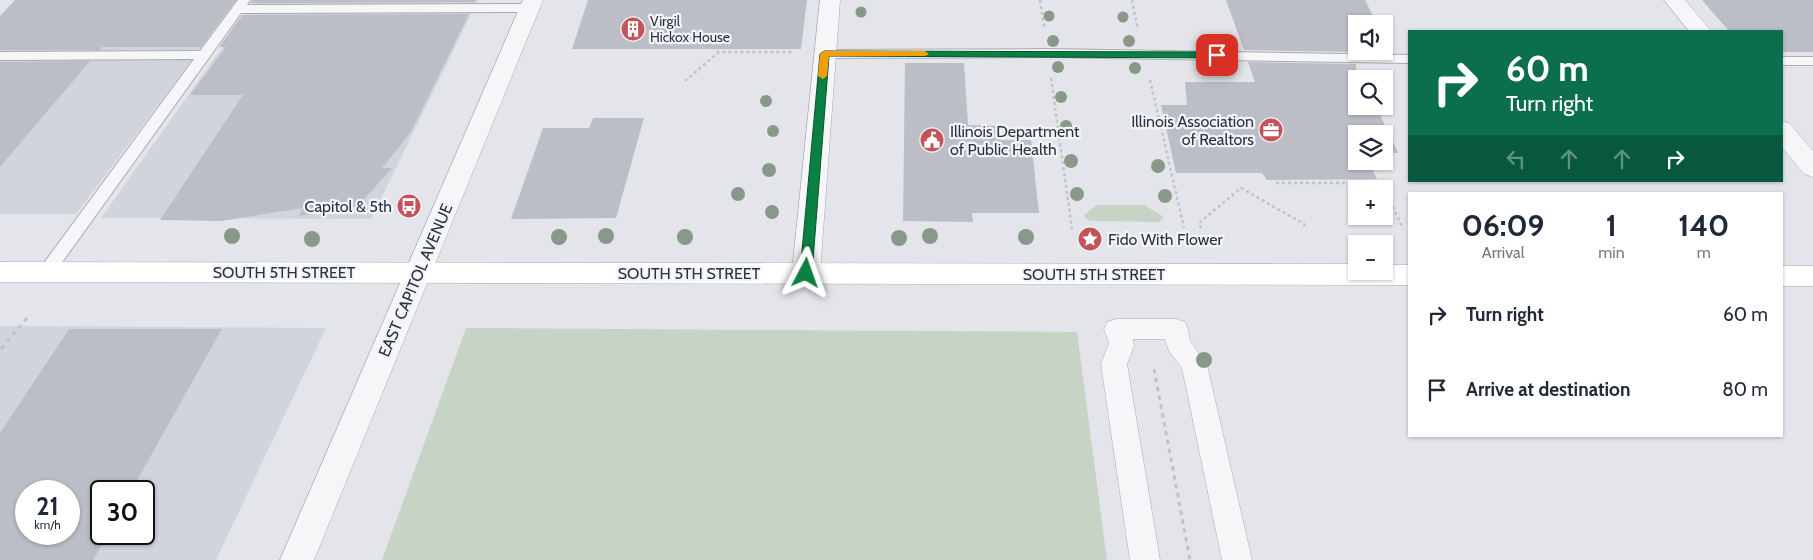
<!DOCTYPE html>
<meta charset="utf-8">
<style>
body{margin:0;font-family:Cabin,sans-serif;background:#f2f2f3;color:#1f2937;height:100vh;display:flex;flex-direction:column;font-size:19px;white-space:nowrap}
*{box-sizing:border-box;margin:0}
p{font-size:16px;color:#747a83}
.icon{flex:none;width:28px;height:28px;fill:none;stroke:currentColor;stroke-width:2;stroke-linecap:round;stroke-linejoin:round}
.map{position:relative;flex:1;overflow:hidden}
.details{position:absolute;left:1408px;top:192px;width:375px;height:245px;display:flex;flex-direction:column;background:#fff;border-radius:0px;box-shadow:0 1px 4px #0004}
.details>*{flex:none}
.banner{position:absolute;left:1408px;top:30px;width:375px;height:152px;border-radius:0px;box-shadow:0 1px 4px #0004;background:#0b6e4f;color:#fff;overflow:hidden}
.controls{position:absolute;left:1348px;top:15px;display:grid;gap:10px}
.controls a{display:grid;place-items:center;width:45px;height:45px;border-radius:0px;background:#fff;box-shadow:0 1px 4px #0004;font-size:25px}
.speed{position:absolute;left:15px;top:480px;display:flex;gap:10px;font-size:25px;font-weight:700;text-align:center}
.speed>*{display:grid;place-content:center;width:65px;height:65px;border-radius:50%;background:#fff;box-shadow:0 1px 4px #0004;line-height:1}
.speed small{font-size:12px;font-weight:400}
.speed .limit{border:2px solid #111;border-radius:8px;background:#fff;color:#111}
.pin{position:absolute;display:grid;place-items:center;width:42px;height:42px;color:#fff;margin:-21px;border-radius:10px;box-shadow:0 2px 8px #0006}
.me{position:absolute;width:55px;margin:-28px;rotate:4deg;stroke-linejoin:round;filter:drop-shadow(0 0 4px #0008)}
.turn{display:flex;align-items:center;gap:18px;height:105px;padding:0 15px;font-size:22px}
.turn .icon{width:65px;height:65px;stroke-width:2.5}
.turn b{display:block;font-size:35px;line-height:42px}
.lanes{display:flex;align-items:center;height:48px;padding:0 15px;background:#0003;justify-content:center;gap:25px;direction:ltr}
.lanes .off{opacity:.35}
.eta{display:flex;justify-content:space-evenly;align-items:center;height:85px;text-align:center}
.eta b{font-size:30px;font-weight:800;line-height:35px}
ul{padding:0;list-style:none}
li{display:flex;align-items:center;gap:15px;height:75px;padding:0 15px}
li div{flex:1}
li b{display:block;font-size:19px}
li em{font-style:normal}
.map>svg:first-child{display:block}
</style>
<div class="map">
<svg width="1813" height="560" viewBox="0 0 1813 560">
<rect width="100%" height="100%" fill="#e3e5ea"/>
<path fill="#d1d4dc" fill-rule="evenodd" d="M 21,0 L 237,0 L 76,214 L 0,214 L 0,21 Z
M 256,0 L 478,0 L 371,219 L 101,218 Z
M 0,326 L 326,328 L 216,560 L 0,560 ZM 26,491 L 69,491 L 69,534 L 26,534 ZM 101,491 L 144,491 L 144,534 L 101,534 Z"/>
<path fill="#c7d3c5" d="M 1097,205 L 1144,205 L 1164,217 L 1159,222 L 1090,221 L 1085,218 L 1084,215 Z
M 466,328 L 1077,332 L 1107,560 L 382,560 Z"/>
<path fill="#bbbec6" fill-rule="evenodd" d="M 15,0 L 236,0 L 201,47 L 102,47 L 100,50 L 0,50 L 0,16 Z
M 252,0 L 476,0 L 474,2 L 250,3 Z
M 588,0 L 807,0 L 801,49 L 572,49 Z
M 1226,0 L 1365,0 L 1377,24 L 1356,24 L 1356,52 L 1244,50 Z
M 1702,0 L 1813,0 L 1813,52 L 1781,52 L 1781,31 L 1729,31 Z
M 469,14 L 411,132 L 382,168 L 392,168 L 358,206 L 299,216 L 303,208 L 221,221 L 160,220 L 243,95 L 190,95 L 226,47 L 219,47 L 242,15 Z
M 90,61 L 0,167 L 0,62 Z
M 1248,62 L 1356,64 L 1356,106 L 1376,106 L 1398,153 L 1384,153 L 1384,134 L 1356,134 L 1356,161 L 1368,161 L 1377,179 L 1267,180 L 1262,173 L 1176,173 L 1161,105 L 1187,105 L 1185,82 L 1255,82 Z
M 905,63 L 964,63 L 968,125 L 1000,126 L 1001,140 L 1031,140 L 1039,213 L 972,213 L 973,222 L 903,221 Z
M 593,118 L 644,118 L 616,218 L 511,219 L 543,128 L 589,128 Z
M 69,329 L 222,329 L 131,491 L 101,491 L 101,534 L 108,534 L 93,560 L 0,560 L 0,433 ZM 26,491 L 69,491 L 69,534 L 26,534 Z"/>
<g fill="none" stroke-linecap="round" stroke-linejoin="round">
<defs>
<path id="service" d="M 238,0 L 250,0 L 247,5 L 530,4 L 536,8 L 530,12 L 241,13 L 53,275 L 47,277 L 41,275 L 39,271 L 41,267 L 194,59 L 0,60 L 0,52 L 200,51 Z
M 1048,49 L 1409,55 L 1409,63 L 1048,57 L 825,58 L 818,54 L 825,50 Z
M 1781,57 L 1813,57 L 1813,65 L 1781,65 Z"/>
<path id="pedestrian" d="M 1116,319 L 1176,319 L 1185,322 L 1188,329 L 1190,341 L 1207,365 L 1252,560 L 1222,560 L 1182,368 L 1169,351 L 1165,339 L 1133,339 L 1134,346 L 1127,364 L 1160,560 L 1130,560 L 1101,364 L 1109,343 L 1104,329 L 1107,322 Z"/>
<path id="minor" d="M 523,0 L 543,0 L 314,560 L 280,560 Z
M 820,0 L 840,0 L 820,273 L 816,280 L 806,283 L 796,280 L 792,273 Z
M 1664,0 L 1685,0 L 1711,31 L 1689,31 Z
M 1781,121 L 1789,123 L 1813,151 L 1813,177 L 1804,174 L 1781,146 Z"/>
<path id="secondary" d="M 0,262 L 1356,264 L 1356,271 L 1384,271 L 1384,265 L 1409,265 L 1409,285 L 0,282 Z
M 1781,266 L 1813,266 L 1813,286 L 1781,286 Z"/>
</defs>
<use href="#service" stroke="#a8acb4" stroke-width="2"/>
<use href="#pedestrian" stroke="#a8acb4" stroke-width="1"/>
<use href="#minor" stroke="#a8acb4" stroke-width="1"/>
<use href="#secondary" stroke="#a8acb4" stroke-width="1"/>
<path stroke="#c1c3c9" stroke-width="2.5" stroke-dasharray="3 3" stroke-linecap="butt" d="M 1040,0 L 1044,27
M 1132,0 L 1138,30
M 1051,78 L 1072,229
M 1150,80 L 1184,228
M 685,81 L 719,52 L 794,52
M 1276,183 L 1382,183 L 1403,229
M 1201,228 L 1199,223 L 1241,188 L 1304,224 L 1306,229"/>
<path stroke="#c1c3c9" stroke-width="3" stroke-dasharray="4.5 4.5" stroke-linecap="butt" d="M 1,349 L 27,318
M 1154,369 L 1190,560"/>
<use href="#service" fill="#f6f6f9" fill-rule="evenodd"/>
<use href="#pedestrian" fill="#f6f6f9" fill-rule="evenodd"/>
<use href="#minor" fill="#f6f6f9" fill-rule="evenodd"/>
<use href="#secondary" fill="#fff" fill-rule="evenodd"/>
</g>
<g fill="#88998a">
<circle cx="861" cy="12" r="5.5"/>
<circle cx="1049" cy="16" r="5.5"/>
<circle cx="1123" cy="17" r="5.5"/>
<circle cx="1053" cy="41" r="6"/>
<circle cx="1129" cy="41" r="6"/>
<circle cx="1058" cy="67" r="6"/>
<circle cx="1135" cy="68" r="6"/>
<circle cx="1061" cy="97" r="6"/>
<circle cx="766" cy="101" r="6"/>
<circle cx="1066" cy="126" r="6"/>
<circle cx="773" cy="131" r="6"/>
<circle cx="1071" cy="161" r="7"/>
<circle cx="1158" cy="166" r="7"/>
<circle cx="769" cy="170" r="7"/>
<circle cx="738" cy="194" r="7"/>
<circle cx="1077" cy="194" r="7"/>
<circle cx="1165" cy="196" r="7"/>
<circle cx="772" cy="212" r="7"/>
<circle cx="232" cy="236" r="8"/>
<circle cx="606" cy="236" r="8"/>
<circle cx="930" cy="236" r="8"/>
<circle cx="559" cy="237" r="8"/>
<circle cx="685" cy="237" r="8"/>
<circle cx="1026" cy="237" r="8"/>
<circle cx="899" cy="238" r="8"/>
<circle cx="312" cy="239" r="8"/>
<circle cx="1204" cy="360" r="8"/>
</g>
<path fill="#0b8043" stroke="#07532c" d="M 824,51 L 1217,52 L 1221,55 L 1217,58 L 829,56 L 812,273 L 806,278 L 800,273 L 820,54 Z"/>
<path fill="#f59e0b" d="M 824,51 L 925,51 L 929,54 L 925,56 L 829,56 L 827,76 L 823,79 L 818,76 L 820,54 Z"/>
<defs>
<symbol id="building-disc" viewBox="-11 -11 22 22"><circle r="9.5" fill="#c4545c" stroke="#f3f4f7"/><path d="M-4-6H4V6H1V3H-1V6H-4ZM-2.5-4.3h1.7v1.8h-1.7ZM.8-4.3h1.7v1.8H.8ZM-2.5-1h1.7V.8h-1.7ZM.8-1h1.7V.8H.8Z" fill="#fff"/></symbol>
<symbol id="office-disc" viewBox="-11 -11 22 22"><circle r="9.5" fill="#c4545c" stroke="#f3f4f7"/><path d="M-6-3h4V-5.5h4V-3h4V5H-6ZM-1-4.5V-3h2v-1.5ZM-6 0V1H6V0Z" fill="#fff"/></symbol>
<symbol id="civic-disc" viewBox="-11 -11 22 22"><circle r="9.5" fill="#c4545c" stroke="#f3f4f7"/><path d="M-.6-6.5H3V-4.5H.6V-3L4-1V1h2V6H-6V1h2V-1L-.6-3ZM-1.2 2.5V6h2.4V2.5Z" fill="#fff"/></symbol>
<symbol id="bus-disc" viewBox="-11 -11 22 22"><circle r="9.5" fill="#c4545c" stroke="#f3f4f7"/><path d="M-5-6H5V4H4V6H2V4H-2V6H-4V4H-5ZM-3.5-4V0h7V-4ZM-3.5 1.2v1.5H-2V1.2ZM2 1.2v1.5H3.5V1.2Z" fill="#fff"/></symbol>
<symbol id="sight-disc" viewBox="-11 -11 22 22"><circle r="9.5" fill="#c4545c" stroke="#f3f4f7"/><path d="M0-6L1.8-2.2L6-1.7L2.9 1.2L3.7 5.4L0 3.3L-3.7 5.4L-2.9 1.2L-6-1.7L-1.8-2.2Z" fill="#fff"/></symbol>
</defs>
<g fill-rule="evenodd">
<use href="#building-disc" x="619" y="15" width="28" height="28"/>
<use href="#office-disc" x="1257" y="116" width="28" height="28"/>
<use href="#civic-disc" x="918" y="126" width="28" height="28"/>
<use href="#bus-disc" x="395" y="192" width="28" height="28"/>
<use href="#sight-disc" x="1076" y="225" width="28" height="28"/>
</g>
<g text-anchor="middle" stroke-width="4.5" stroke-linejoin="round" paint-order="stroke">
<g font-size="14" fill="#2c3241" stroke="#f3f4f7" text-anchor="start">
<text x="650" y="26">Virgil<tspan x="650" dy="16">Hickox House</tspan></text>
</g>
<g font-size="16" fill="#2c3241" stroke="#f3f4f7" text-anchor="end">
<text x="1254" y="127">Illinois Association<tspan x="1254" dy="18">of Realtors</tspan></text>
<text x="950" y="137" text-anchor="start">Illinois Department<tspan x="950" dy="18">of Public Health</tspan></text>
<text x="392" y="212">Capitol &amp; 5th</text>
<text x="1108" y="245" text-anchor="start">Fido With Flower</text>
</g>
<g font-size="16" fill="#2c3241" stroke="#f3f4f7">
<text x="284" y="278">SOUTH 5TH STREET</text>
<text x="689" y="279">SOUTH 5TH STREET</text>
<text x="1094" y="280">SOUTH 5TH STREET</text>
<text transform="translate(415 280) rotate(-67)" y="6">EAST CAPITOL AVENUE</text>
</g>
</g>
</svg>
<div class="controls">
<a><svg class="icon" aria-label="sound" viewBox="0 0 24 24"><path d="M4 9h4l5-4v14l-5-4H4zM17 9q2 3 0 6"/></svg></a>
<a><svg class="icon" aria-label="search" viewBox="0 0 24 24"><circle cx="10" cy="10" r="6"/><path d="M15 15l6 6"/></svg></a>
<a><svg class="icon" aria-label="layers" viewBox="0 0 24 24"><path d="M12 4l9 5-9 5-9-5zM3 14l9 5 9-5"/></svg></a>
<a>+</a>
<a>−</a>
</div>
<div class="speed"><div>21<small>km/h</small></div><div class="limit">30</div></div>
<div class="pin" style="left:1217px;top:55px;background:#d93025"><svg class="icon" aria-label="arrive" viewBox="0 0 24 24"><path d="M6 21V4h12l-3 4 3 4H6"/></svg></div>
<svg class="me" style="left:806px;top:273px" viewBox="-20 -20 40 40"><path d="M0-17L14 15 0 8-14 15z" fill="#0b8043" stroke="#fff" stroke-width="4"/></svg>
<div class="banner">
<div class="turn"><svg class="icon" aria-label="right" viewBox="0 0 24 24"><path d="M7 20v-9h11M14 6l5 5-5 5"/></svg><div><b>60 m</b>Turn right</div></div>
<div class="lanes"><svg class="icon off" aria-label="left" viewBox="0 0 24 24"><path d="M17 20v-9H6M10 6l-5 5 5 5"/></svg><svg class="icon off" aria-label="ahead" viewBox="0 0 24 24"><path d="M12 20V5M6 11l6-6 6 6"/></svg><svg class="icon off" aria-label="ahead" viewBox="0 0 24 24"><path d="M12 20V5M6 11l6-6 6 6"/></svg><svg class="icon" aria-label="right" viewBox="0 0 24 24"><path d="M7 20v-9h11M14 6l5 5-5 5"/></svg></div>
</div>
<section class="details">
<div class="eta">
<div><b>06:09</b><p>Arrival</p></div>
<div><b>1</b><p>min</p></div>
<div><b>140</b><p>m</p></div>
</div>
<ul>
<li><svg class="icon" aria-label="right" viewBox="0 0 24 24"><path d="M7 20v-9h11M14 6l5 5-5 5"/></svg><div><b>Turn right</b></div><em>60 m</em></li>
<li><svg class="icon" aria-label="arrive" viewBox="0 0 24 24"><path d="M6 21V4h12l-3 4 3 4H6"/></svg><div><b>Arrive at destination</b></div><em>80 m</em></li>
</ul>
</section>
</div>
